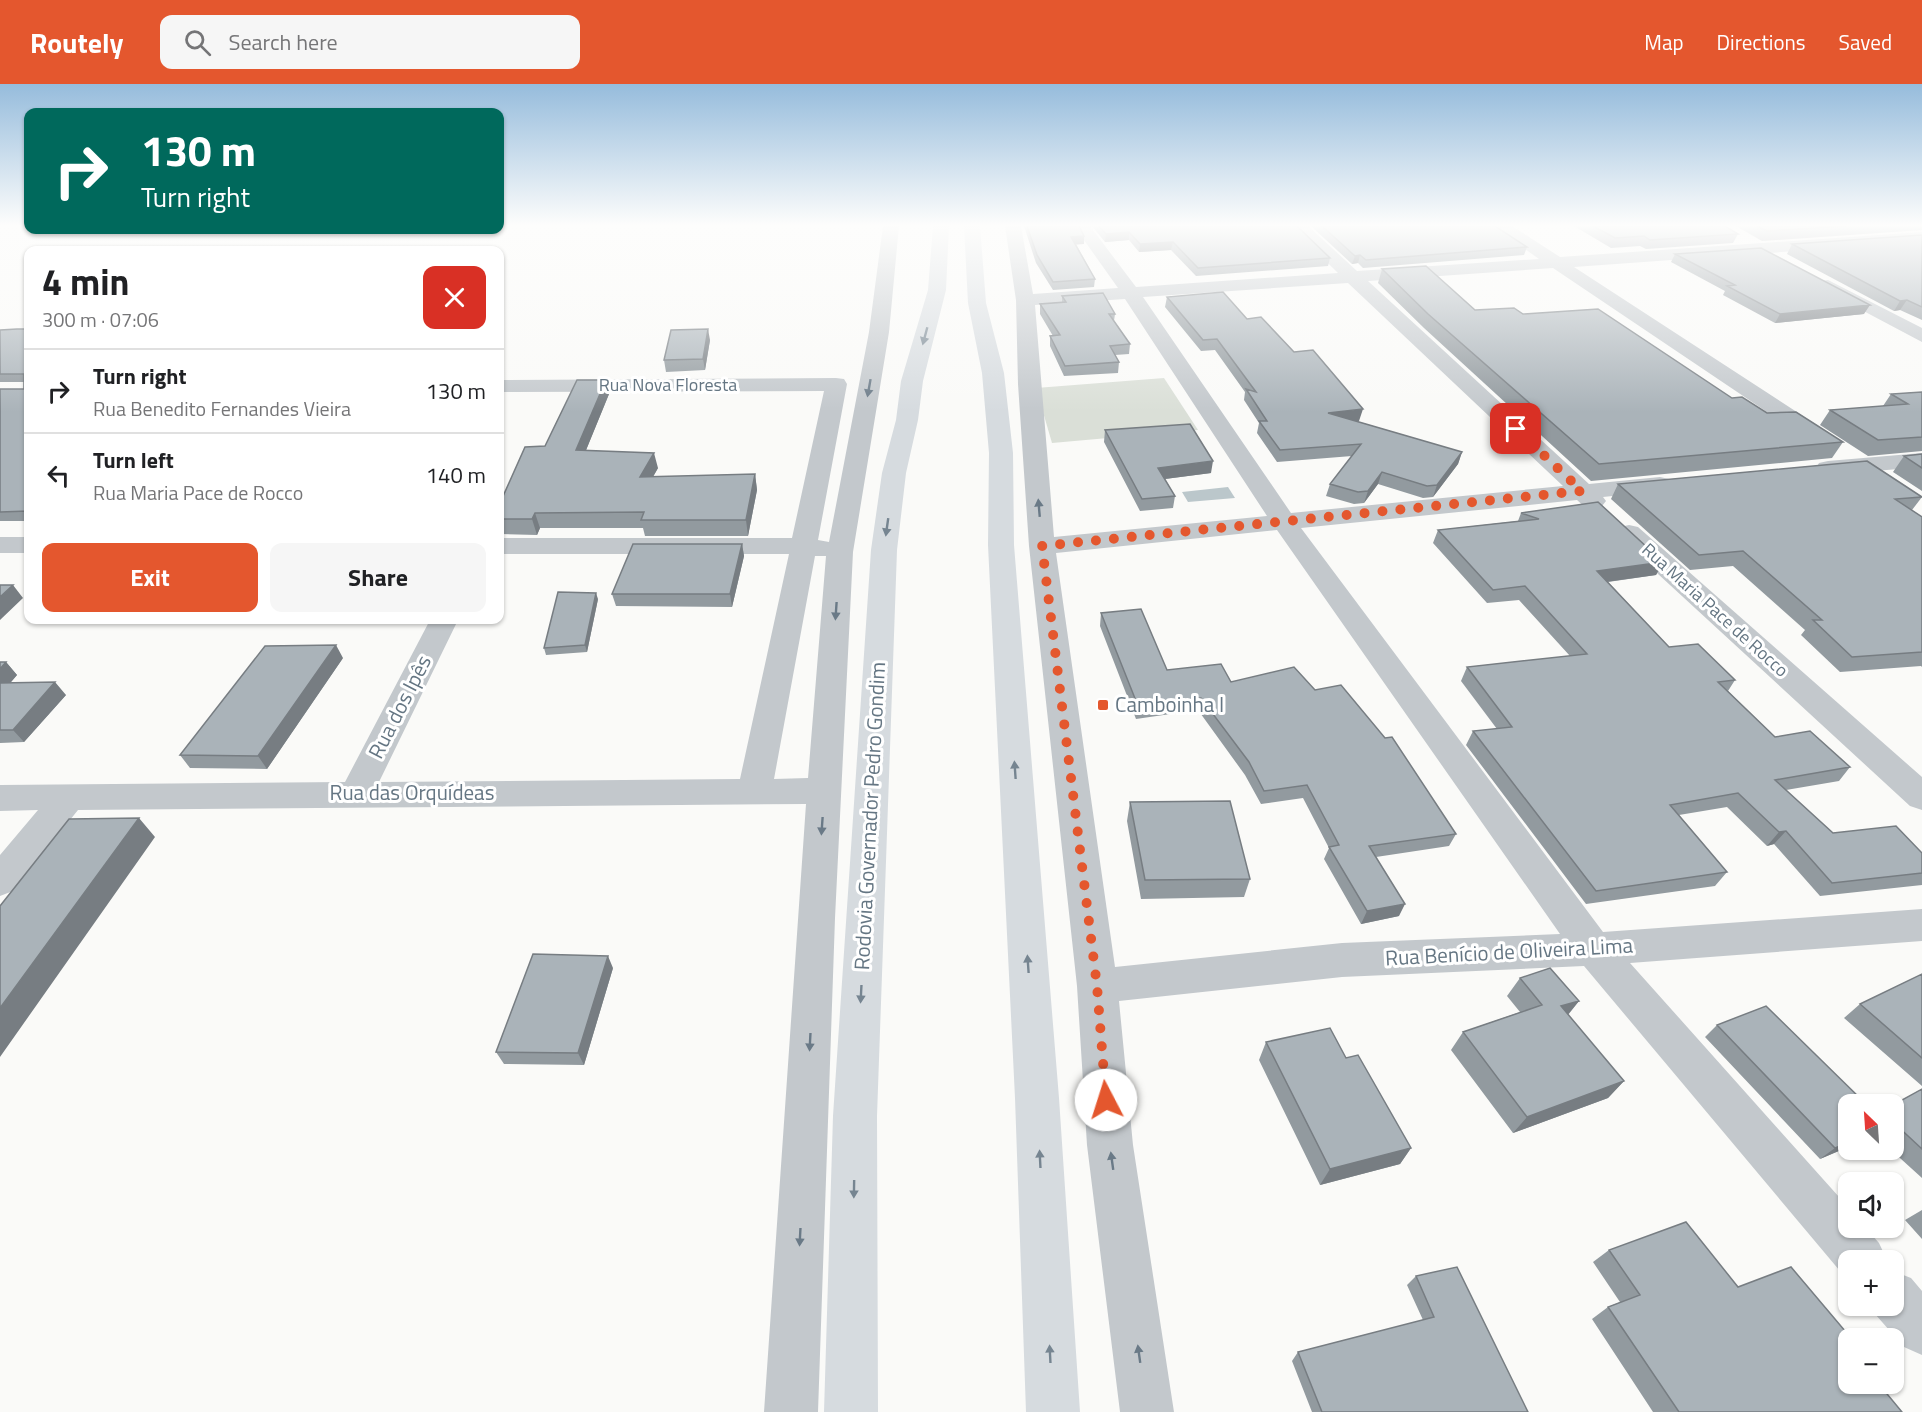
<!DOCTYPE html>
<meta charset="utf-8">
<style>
body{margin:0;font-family:"Titillium Web",sans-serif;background:#f6f6f6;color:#202124;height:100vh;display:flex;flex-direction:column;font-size:22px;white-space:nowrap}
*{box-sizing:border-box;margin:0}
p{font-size:20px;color:#757577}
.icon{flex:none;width:33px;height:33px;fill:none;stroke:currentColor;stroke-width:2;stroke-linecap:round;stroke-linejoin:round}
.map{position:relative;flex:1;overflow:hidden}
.panel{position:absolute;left:24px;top:162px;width:480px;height:378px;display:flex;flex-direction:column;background:#fff;border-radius:12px;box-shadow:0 2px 4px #0004}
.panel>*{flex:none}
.top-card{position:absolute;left:24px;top:24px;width:480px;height:126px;border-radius:12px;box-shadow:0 2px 4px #0004;background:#00695c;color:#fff;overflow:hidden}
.needle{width:39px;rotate:335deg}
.controls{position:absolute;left:1838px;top:1010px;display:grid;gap:12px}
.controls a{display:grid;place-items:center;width:66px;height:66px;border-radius:12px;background:#fff;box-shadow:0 2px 4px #0004;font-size:30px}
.pin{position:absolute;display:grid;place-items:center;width:51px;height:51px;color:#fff;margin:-26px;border-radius:12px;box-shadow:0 3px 9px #0006}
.me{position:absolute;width:66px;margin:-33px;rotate:355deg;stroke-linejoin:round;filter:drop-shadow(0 0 4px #0008)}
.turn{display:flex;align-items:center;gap:21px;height:126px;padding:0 18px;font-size:27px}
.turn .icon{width:78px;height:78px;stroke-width:2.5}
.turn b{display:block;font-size:42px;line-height:51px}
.round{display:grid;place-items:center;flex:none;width:63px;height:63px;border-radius:12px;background:#f6f6f6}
.overview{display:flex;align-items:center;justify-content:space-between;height:102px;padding:0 18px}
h1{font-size:36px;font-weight:700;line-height:45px}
.cta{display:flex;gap:12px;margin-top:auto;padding:12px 18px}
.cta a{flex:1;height:69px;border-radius:12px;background:#e4572e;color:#fff;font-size:24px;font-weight:700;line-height:69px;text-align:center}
.cta a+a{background:#f6f6f6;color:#202124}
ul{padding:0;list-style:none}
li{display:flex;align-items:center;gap:18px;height:84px;padding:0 18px;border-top:2px solid #e0e0e0}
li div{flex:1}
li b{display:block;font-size:22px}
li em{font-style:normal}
header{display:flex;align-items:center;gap:36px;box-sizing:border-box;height:84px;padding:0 30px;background:#e4572e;color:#fff}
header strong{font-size:28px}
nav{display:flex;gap:33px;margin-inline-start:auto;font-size:21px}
.search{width:420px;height:54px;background:#f6f6f6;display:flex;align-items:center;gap:15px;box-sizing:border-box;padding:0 21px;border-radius:12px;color:#757577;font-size:22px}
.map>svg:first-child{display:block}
</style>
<header>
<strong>Routely</strong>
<div class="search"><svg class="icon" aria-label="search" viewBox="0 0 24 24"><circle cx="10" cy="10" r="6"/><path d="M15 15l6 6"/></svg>Search here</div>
<nav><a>Map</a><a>Directions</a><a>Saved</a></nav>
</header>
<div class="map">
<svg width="1922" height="1328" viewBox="0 0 1922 1328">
<rect width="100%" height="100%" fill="#fafaf8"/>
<path fill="#dadfd7" d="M 1164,294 L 1198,346 L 1052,359 L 1036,304 Z"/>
<path fill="#bbc7cb" d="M 1228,403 L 1235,414 L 1188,418 L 1182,408 Z"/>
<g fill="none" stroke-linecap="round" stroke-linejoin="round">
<path fill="#c3c8cc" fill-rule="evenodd" d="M 883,142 L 899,142 L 889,248 L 853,468 L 835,834 L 818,1328 L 764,1328 L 806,720 L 78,726 L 13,807 L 0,812 L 0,771 L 38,726 L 0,727 L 0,701 L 345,698 L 430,536 L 458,536 L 379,698 L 740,695 L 789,470 L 500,470 L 500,454 L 792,454 L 824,307 L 500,308 L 500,296 L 836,294 L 844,295 L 847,300 L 818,456 L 829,458 L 869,248 ZM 815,472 L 826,472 L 808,694 L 774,695 Z
M 1005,142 L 1021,142 L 1033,210 L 1118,204 L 1074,142 L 1090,142 L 1136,203 L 1338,189 L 1290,142 L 1308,142 L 1357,187 L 1539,175 L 1493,142 L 1512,142 L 1560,173 L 1922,148 L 1922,158 L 1574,183 L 1829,349 L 1833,354 L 1829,359 L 1821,361 L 1813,359 L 1553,184 L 1368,197 L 1589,400 L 1660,393 L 1669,395 L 1672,400 L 1669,405 L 1660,407 L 1603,413 L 1606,417 L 1602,422 C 1591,425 1585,424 1577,416 L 1301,444 L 1603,848 L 1922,825 L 1922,857 L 1630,879 L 1848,1123 L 1848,1143 L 1865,1143 L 1879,1159 L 1887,1176 L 1848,1176 L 1848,1195 L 1845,1193 L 1584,882 L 1342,893 L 1119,917 L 1133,1061 L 1174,1328 L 1120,1328 L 1087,1061 L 1077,902 L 1029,462 L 1018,300 L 1016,216 ZM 1348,199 L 1563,402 L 1291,429 L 1143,213 ZM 1125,215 L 1267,432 L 1054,453 L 1035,221 ZM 1277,446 L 1560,850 L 1342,859 L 1115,883 L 1056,469 Z
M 1828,196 L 1922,244 L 1922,258 L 1822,205 L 1819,201 L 1822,197 Z
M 1922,369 L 1922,383 L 1828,391 L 1819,389 L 1816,384 L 1819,379 L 1828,377 Z
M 1629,441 L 1638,443 L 1922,693 L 1922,726 L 1910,722 L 1620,455 L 1616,449 L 1620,443 Z
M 0,453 L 28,453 L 28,469 L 0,469 Z
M 1893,1187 L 1911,1194 L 1922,1207 L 1922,1271 L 1904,1263 L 1875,1230 L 1872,1221 L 1893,1221 Z"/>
<path fill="#d6dbdf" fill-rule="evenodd" d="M 933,142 L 949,142 L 946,206 L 923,297 L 918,336 L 906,389 L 897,466 L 877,1032 L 878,1328 L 824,1328 L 833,1032 L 871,466 L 882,389 L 896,336 L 901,297 L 928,206 Z
M 964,142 L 980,142 L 986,219 L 1004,289 L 1013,369 L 1014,461 L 1059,1014 L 1080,1328 L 1026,1328 L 1015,1014 L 988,461 L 989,369 L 982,289 L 968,219 Z"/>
</g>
<path fill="#929a9f" d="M 1024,142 L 1079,142 L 1084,152 L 1084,160 L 1076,160 L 1095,195 L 1094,203 L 1053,206 L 1036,179 Z
M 1092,142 L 1297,142 L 1330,174 L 1328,182 L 1196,192 L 1171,166 L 1139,168 L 1129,156 L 1105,158 Z
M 1311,142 L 1495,142 L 1527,163 L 1524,171 L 1363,184 L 1358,179 L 1352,180 Z
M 1574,142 L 1725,142 L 1738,150 L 1733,159 L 1646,165 L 1640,162 L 1611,164 Z
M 1736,142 L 1922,142 L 1922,146 L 1762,157 Z
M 1922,151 L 1922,236 L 1900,226 L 1894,227 L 1787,170 L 1792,160 Z
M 1675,170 L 1864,230 L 1775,239 L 1723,211 L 1725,207 L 1671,178 Z
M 1382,185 L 1475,226 L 1523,230 L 1732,314 L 1767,329 L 1843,358 L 1832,374 L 1591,397 L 1424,244 L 1378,199 Z
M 1062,212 L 1115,230 L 1114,237 L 1130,260 L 1129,270 L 1115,271 L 1119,278 L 1118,289 L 1064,292 L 1050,262 L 1050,252 L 1053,252 L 1040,230 L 1040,220 L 1062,218 Z
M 1167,213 L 1247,235 L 1359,337 L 1356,337 L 1462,368 L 1458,380 L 1433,413 L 1423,414 L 1378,400 L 1364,419 L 1354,420 L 1326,412 L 1330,400 L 1352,372 L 1277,378 L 1257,349 L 1259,339 L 1244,316 L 1245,308 L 1215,266 L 1201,267 L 1165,223 Z
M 28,245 L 28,437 L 0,437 L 0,305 L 24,305 L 24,298 L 0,298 L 0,246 Z
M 710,256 L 705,286 L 666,288 L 664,276 Z
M 606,296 L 609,310 L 586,366 L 658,384 L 653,393 L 755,390 L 757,406 L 748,452 L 645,452 L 643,444 L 540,444 L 537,451 L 500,450 L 500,419 L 545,362 Z
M 1922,308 L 1922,367 L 1868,372 L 1820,341 L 1830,326 L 1883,322 L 1891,310 Z
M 1105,346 L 1211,389 L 1165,395 L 1175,412 L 1173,424 L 1140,427 L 1104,358 Z
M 1922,370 L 1922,407 L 1893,388 L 1904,372 Z
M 1618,400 L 1922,413 L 1912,426 L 1922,433 L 1922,583 L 1921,582 L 1840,588 L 1801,551 L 1805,546 L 1733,482 L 1690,486 L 1611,415 Z
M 1598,418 L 1663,478 L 1656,491 L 1608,498 L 1669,563 L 1735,596 L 1728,607 L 1775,653 L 1850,683 L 1839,697 L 1786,706 L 1833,749 L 1922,769 L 1922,801 L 1820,812 L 1774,760 L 1767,762 L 1727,723 L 1679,731 L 1727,788 L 1715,802 L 1586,820 L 1466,661 L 1473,647 L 1497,645 L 1461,597 L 1467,583 L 1570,572 L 1519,516 L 1487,519 L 1433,459 L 1438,446 L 1518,437 L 1521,429 Z
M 742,460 L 744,472 L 732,523 L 616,522 L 612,510 Z
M 598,515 L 587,568 L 546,571 L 544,564 Z
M 1101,529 L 1167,586 L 1231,598 L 1315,606 L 1456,750 L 1449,762 L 1376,773 L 1399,832 L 1361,840 L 1324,775 L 1329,764 L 1303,714 L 1261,720 L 1245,691 L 1198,626 L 1136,635 L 1100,542 Z
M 343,574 L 267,685 L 190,684 L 180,671 Z
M 0,578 L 6,578 L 17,591 L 10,599 L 66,611 L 24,658 L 0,659 Z
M 1130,718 L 1250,795 L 1244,813 L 1141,815 L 1127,737 Z
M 613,884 L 584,981 L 504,980 L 496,968 Z
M 1922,890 L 1922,1002 L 1844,934 L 1860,920 Z
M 1520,894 L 1579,917 L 1568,931 L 1624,997 L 1608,1014 L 1513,1049 L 1451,966 L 1463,948 L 1520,928 L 1507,912 Z
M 1717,941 L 1848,1020 L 1848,1063 L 1820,1075 L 1705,953 Z
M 1266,958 L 1346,974 L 1411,1064 L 1400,1080 L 1320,1101 L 1259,976 Z
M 1922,1005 L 1922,1094 L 1890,1065 L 1893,1065 L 1893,1021 Z
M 1922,1126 L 1922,1155 L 1905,1136 Z
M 1609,1166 L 1738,1203 L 1848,1299 L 1902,1328 L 1653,1328 L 1592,1235 L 1608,1223 L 1620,1218 L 1593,1178 Z
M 1416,1192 L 1528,1328 L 1312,1328 L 1292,1277 L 1298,1268 L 1423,1236 L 1407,1201 Z"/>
<path fill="#777d82" d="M 1129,148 L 1129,156 L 1105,158 L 1106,150 Z
M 1084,152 L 1084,160 L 1071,161 L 1071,153 Z
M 1173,158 L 1171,166 L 1139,168 L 1140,160 Z
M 1360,171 L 1358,179 L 1352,180 L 1355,172 Z
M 1907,216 L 1900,226 L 1894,227 L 1900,217 Z
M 1870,221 L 1864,230 L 1775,239 L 1780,230 Z
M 708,245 L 710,256 L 705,286 L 703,275 Z
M 606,296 L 609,310 L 580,381 L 576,366 Z
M 1363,325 L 1359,337 L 1325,341 L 1328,329 Z
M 1462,368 L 1458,380 L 1433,413 L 1437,401 Z
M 654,369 L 658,384 L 644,408 L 640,393 Z
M 1213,377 L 1211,389 L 1157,396 L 1158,384 Z
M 1382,388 L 1378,400 L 1364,419 L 1368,407 Z
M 755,390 L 757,406 L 748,452 L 746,436 Z
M 535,429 L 540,444 L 537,451 L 532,435 Z
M 742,460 L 744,472 L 732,523 L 730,510 Z
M 1663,478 L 1656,491 L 1591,500 L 1597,487 Z
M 13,501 L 23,514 L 0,536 L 0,513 Z
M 596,509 L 598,515 L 587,568 L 585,561 Z
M 336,561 L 343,574 L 267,685 L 258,672 Z
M 6,578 L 17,591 L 0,611 L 0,585 Z
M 55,598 L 66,611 L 24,658 L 13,646 Z
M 139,734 L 155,753 L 0,973 L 0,924 Z
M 1786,747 L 1774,760 L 1767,762 L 1779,748 Z
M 1405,820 L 1399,832 L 1361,840 L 1367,827 Z
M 608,872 L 613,884 L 584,981 L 578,969 Z
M 1579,917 L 1565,934 L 1561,922 Z
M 1624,997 L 1608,1014 L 1513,1049 L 1527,1033 Z
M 1848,1059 L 1848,1063 L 1820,1075 L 1835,1064 Z
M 1411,1064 L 1400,1080 L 1320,1101 L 1330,1085 Z"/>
<path fill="#aab3b9" stroke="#777d82" stroke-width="1.5" d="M 1027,142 L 1079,142 L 1084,152 L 1071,153 L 1095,195 L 1053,198 L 1037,171 Z
M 1099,142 L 1297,142 L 1330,174 L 1198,184 L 1173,158 L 1140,160 L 1129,148 L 1106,150 Z
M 1322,142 L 1495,142 L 1527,163 L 1366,176 L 1360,171 L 1355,172 Z
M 1593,142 L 1725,142 L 1738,150 L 1650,156 L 1644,152 L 1615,154 Z
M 1757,142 L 1846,142 L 1767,147 Z
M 1922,151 L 1922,223 L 1907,216 L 1900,217 L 1792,160 Z
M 1761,164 L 1870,221 L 1780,230 L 1727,202 L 1735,201 L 1675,170 Z
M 1426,182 L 1475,226 L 1514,224 L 1523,230 L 1598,225 L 1732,314 L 1742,313 L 1767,329 L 1796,328 L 1843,358 L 1599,380 L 1428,230 L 1382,185 Z
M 1223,208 L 1247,235 L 1261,233 L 1294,268 L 1313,266 L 1363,325 L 1328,329 L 1462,368 L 1437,401 L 1427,402 L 1382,388 L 1368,407 L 1358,408 L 1330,400 L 1361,360 L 1280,366 L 1259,337 L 1267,337 L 1246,305 L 1256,308 L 1217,255 L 1203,256 L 1167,213 Z
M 1103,209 L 1115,230 L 1109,230 L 1130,260 L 1110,262 L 1119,278 L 1065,282 L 1050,252 L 1060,251 L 1040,220 L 1066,218 L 1062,212 Z
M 17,245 L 28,245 L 28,427 L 0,428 L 0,305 L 24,305 L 24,290 L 0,290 L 0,246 Z
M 708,245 L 703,275 L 664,276 L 671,246 Z
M 577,296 L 606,296 L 576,366 L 654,369 L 640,393 L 755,390 L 746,436 L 641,436 L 644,428 L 535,429 L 532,435 L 500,435 L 500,419 L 525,363 L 545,362 Z
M 1922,308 L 1922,353 L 1878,356 L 1830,326 L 1908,320 L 1891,310 Z
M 1190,340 L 1213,377 L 1158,384 L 1175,412 L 1142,415 L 1105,346 Z
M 1922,370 L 1922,384 L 1904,372 Z
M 1867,377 L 1922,413 L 1895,415 L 1922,433 L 1922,568 L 1852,573 L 1813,536 L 1822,536 L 1743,467 L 1699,471 L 1618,400 Z
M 1598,418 L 1663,478 L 1597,487 L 1669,563 L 1698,560 L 1735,596 L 1718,598 L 1775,653 L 1810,647 L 1850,683 L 1775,696 L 1833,749 L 1896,742 L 1922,769 L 1922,789 L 1832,799 L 1786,747 L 1779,748 L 1738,709 L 1670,721 L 1727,788 L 1596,807 L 1473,647 L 1512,643 L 1467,583 L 1587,570 L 1525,502 L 1493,506 L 1438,446 L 1539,435 L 1521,429 Z
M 633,460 L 742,460 L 730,510 L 612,510 Z
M 0,501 L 13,501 L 0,513 Z
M 558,508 L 596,509 L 585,561 L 544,564 Z
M 1141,525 L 1167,586 L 1221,580 L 1231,598 L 1294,583 L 1315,606 L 1341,601 L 1385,654 L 1392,653 L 1456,750 L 1369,762 L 1405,820 L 1367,827 L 1329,763 L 1339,761 L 1307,701 L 1264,707 L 1249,678 L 1201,614 L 1138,622 L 1101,529 Z
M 336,561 L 258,672 L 180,671 L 265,562 Z
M 0,578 L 6,578 L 0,585 Z
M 55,598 L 13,646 L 0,646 L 0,599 Z
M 1230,717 L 1250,795 L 1145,796 L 1130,718 Z
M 139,734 L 0,924 L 0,822 L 69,735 Z
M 533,870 L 608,872 L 578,969 L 496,968 Z
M 1550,884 L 1579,917 L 1561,922 L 1624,997 L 1527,1033 L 1463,948 L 1542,921 L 1520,894 Z
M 1922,890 L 1922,974 L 1860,920 Z
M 1766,922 L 1866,1020 L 1848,1020 L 1848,1059 L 1835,1064 L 1717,941 Z
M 1330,944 L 1346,974 L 1358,971 L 1411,1064 L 1330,1085 L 1266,958 Z
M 1922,1005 L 1922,1065 L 1893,1038 L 1893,1021 Z
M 1686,1138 L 1738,1203 L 1791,1183 L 1851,1254 L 1848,1254 L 1848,1299 L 1878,1299 L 1902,1328 L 1679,1328 L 1608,1223 L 1640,1211 L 1609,1166 Z
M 1457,1183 L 1528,1328 L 1322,1328 L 1298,1268 L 1434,1233 L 1416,1192 Z"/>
<defs><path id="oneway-solid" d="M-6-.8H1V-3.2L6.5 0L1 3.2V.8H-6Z" transform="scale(1.5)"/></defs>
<g fill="#768591">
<use href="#oneway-solid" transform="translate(925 252) rotate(105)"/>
<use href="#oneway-solid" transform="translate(887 443) rotate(98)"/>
<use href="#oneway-solid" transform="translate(1015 686) rotate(-94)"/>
<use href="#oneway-solid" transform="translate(1028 880) rotate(-94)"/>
<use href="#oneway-solid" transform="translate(861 910) rotate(93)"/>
<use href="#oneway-solid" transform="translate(1040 1075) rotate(-93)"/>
<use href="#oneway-solid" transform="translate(854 1105) rotate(91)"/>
<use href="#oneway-solid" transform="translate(1050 1270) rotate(-93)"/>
</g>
<g fill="#6a7a87">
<use href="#oneway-solid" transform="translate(869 304) rotate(100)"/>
<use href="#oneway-solid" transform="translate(1039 424) rotate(-95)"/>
<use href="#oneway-solid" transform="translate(836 527) rotate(94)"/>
<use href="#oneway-solid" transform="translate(822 742) rotate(94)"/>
<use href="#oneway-solid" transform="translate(810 958) rotate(93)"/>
<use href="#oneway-solid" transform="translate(1112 1077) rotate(-98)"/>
<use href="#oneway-solid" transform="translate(800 1153) rotate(93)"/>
<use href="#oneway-solid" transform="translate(1139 1270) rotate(-98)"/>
</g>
<linearGradient id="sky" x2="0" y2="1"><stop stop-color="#96bcdc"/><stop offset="0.43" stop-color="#fdfdfc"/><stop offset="1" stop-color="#fdfdfc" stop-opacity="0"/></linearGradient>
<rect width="1922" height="328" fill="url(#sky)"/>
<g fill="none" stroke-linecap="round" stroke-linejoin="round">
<path stroke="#e4572e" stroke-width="10" stroke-dasharray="0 18" d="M 1106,1016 L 1097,902 L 1042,462 L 1582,407 L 1516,345"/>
</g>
<rect fill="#e4572e" stroke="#fff" stroke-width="2" x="1097" y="615" width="12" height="12" rx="3"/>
<g text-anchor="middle" stroke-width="6" stroke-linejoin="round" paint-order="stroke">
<g font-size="18" fill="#657683" stroke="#fff">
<text x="668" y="307">Rua Nova Floresta</text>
<text transform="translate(1715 526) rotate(42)" y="6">Rua Maria Pace de Rocco</text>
</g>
<g font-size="21" fill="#657683" stroke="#fff" text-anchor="start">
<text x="1115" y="628">Camboinha I</text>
</g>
<g font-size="21" fill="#657683" stroke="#fff">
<text transform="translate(400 623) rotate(-63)" y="7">Rua dos Ipês</text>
<text x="412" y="716">Rua das Orquídeas</text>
<text transform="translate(870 732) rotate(-87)" y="7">Rodovia Governador Pedro Gondim</text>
<text transform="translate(1509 868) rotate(-3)" y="7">Rua Benício de Oliveira Lima</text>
</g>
</g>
</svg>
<div class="controls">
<a><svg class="needle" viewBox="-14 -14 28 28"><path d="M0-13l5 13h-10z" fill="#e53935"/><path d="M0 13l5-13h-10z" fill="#757577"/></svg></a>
<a><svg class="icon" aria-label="sound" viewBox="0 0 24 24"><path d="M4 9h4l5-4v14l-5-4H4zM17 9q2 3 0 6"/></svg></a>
<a>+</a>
<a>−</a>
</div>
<div class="pin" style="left:1516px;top:345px;background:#d93025"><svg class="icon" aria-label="arrive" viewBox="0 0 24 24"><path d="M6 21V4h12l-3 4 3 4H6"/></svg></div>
<svg class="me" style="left:1106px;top:1016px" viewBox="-20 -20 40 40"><circle r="19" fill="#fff"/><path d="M0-13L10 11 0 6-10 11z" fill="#e4572e"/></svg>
<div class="top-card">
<div class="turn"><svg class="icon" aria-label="right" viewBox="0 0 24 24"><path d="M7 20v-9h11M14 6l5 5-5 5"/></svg><div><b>130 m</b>Turn right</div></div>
</div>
<section class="panel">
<div class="overview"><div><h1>4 min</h1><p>300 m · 07:06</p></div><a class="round" style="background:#d93025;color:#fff"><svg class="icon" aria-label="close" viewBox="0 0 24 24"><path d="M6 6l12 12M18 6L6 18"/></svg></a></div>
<ul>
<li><svg class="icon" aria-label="right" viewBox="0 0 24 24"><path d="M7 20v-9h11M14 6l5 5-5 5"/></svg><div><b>Turn right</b><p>Rua Benedito Fernandes Vieira</p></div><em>130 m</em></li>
<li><svg class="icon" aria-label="left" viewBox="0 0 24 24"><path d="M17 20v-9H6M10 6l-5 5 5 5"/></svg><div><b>Turn left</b><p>Rua Maria Pace de Rocco</p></div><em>140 m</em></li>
</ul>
<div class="cta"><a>Exit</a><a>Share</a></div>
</section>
</div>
